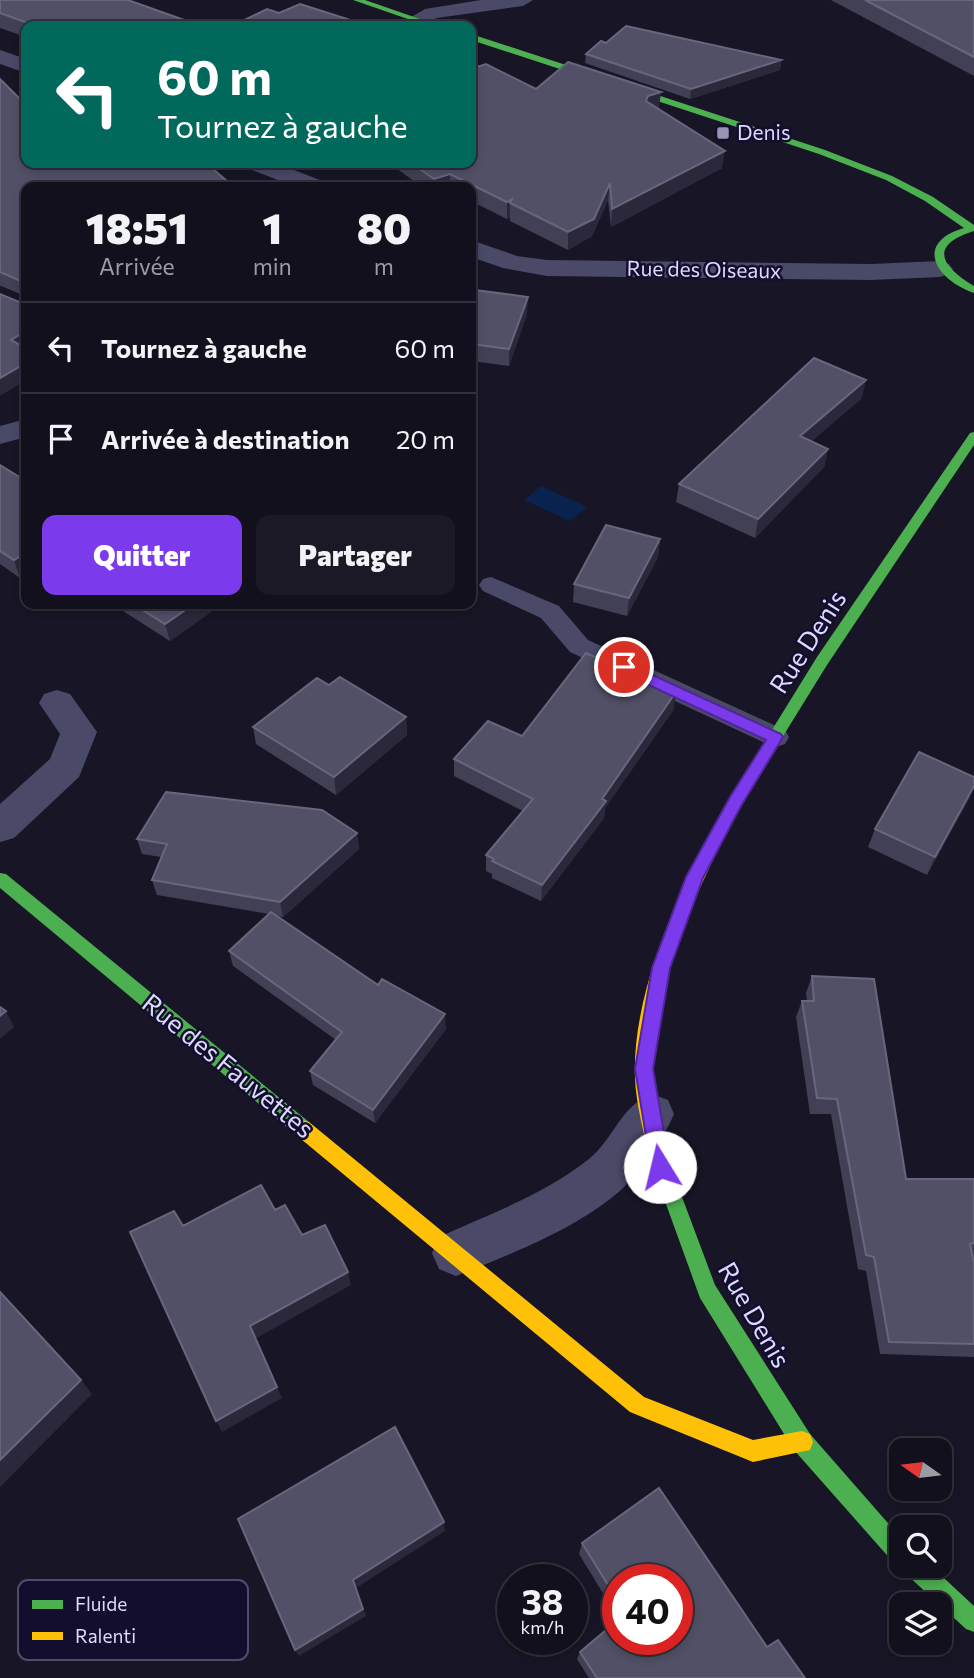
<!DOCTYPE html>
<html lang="fr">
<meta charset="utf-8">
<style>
body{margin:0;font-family:Commissioner,sans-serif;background:#1b1925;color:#f1f3f6;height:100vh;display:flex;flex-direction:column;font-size:26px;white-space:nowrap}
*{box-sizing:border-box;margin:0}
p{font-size:23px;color:#9c9da3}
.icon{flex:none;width:38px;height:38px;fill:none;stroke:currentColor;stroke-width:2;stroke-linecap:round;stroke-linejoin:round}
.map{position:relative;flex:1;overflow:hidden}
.sheet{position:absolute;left:21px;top:182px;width:455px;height:427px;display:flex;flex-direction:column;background:#12101c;border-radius:14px;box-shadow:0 4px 10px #0003,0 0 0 2px #31303b}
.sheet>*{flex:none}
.hud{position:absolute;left:21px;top:21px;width:455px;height:147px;border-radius:14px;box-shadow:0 4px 10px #0003,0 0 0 2px #31303b;background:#00695c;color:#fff;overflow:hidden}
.needle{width:46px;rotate:284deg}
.fabs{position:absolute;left:889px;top:1438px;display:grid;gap:14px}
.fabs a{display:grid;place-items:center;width:63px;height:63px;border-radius:14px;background:#12101c;box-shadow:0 4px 10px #0003,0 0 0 2px #31303b;font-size:35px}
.speed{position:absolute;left:497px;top:1564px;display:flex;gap:14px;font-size:35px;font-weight:700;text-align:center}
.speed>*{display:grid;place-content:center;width:91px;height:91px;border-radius:50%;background:#12101c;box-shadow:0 4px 10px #0003,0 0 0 2px #31303b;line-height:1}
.speed small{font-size:18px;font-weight:400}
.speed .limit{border:10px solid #d22;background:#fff;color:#111}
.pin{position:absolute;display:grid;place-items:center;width:60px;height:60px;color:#fff;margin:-30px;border:4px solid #fff;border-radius:50%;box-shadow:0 2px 7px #0007}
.me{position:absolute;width:77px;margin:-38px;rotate:351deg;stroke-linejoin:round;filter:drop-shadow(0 0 5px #0008)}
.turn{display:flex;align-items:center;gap:24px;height:147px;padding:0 21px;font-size:32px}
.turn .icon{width:91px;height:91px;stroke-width:2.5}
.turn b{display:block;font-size:49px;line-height:60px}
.eta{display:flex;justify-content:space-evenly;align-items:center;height:119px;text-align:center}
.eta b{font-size:42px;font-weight:800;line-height:49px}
.primary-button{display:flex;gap:14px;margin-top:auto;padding:14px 21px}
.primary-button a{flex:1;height:80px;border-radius:14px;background:#7c3aed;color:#fff;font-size:28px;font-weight:800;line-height:80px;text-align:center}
.primary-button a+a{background:#1b1925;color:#f1f3f6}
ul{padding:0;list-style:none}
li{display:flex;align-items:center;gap:21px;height:91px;padding:0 21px;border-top:2px solid #31303b}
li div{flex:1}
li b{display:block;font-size:26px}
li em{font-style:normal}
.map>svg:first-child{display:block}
</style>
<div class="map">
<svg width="974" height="1678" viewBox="0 0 974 1678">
<rect width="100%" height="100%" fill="#181526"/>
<path fill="#09234f" d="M 541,486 L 587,507 L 570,521 L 524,500 Z"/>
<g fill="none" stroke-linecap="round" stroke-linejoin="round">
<path fill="#4a4967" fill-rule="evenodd" d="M 491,577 L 559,606 L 588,640 L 785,730 L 789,737 L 785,744 L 776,747 L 767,744 L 570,652 L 541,618 L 483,591 L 479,585 L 483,579 Z"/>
<path fill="#4a4967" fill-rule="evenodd" d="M 481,0 L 533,0 L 523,6 L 437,18 L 416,26 L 406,20 L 425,9 Z
M 0,50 L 26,59 L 26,73 L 0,64 Z
M 243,163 L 276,163 L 325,182 L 329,187 L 296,187 L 247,168 Z
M 471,240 L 517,256 L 547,260 L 871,264 L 940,261 L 949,264 L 953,269 L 949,274 L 940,277 L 871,280 L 547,276 L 503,268 L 471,257 Z
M 26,419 L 26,437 L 0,444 L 0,426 Z
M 57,690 L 70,694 L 97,732 L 79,777 L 14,838 L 0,842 L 0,804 L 50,759 L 60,734 L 39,703 L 44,694 Z
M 652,1094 L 668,1100 L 674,1114 C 665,1136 640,1173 622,1189 C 577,1229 511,1254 456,1276 L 439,1269 L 432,1253 L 439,1237 C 490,1214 545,1194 589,1159 C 614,1139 620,1106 652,1094 Z"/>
<path fill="#4caf50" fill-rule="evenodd" d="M 353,0 L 365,0 L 440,26 L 428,26 Z
M 471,34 L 825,150 L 892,176 L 933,197 L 974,225 L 974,231 C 929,245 940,266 974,286 L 974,293 C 936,280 913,243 964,228 L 925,201 L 886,180 L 819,154 L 471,40 Z
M 974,432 L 974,445 L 827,665 L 743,801 L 733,801 L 730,797 L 733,793 L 817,657 L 970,433 Z
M 0,873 L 6,874 L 309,1122 L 311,1128 L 309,1134 L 302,1136 L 295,1134 L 0,888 Z
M 658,1148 L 665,1151 L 667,1157 L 715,1285 L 810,1434 L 901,1538 L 901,1565 L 893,1562 L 794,1450 L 700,1298 L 649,1157 L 651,1151 Z
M 903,1566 L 931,1566 L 974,1606 L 974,1632 L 966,1629 L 906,1574 Z"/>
<path fill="#ffc107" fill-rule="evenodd" d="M 738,791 L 746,797 C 703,875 648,987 653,1078 C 655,1105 663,1131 667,1157 L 665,1163 L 658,1166 L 651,1163 L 649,1157 C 644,1131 636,1105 635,1078 C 631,988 688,869 733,793 Z
M 302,1120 L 309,1122 L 644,1397 L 753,1440 L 802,1431 L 810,1434 L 813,1442 L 810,1450 L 753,1462 L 630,1412 L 295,1134 L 293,1128 L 295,1122 Z"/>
</g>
<path fill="#424054" d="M 0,0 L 201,26 L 26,26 L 26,37 L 0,28 Z
M 831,0 L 974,0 L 974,76 Z
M 606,43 L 781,60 L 780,70 L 690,99 L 585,63 L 586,54 Z
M 477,67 L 536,89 L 659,109 L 722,168 L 611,227 L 608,200 L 592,236 L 568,250 L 510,221 L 510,217 L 507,219 L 471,201 L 471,187 L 422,187 L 389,163 L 471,163 Z
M 0,79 L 26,187 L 26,380 L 23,295 L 1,286 L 0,286 Z
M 471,300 L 527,314 L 509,366 L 471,361 Z
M 862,398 L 811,441 L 828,449 L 824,467 L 755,538 L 676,502 L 679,484 Z
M 0,465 L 20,578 L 0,564 Z
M 660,539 L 658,557 L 627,616 L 573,602 L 574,584 Z
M 98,604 L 217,604 L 218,607 L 170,641 L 112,604 L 105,608 Z
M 329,685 L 406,717 L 407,735 L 336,795 L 256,744 L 253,727 Z
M 674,709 L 605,808 L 604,818 L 541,901 L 492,878 L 492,874 L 486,871 L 486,855 L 523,811 L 454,776 L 454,759 L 522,736 Z
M 970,797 L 927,875 L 868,847 L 875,829 Z
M 357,833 L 359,849 L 283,917 L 277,916 L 378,985 L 446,1029 L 375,1123 L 313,1085 L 310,1071 L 336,1040 L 233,966 L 229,951 L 269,914 L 157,895 L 152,880 L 161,857 L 142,854 L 137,839 Z
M 812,976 L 906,1179 L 974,1179 L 974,1257 L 973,1257 L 974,1263 L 974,1357 L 880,1354 L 866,1271 L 858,1269 L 831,1114 L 810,1114 L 796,1017 L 802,1001 L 807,1001 L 806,993 Z
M 582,1543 L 767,1647 L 805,1678 L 589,1678 L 577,1659 L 580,1652 L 677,1640 L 618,1580 L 618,1618 L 579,1554 Z"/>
<path fill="#2a283a" d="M 781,60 L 780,70 L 690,99 L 691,89 Z
M 661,92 L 659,109 L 646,101 L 648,96 Z
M 725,151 L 722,168 L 611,227 L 612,209 Z
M 450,174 L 450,187 L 434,187 L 434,179 Z
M 610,183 L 608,200 L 592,236 L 568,250 L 568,232 Z
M 512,199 L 510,203 L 510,217 L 507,219 L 507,202 Z
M 528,297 L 527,314 L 509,366 L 509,349 Z
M 26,331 L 26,349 L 11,340 Z
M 26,363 L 26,380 L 0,396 L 0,378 Z
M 866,380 L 862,398 L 796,455 L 800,436 Z
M 828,449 L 824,467 L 755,538 L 758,519 Z
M 660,539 L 658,557 L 627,616 L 629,598 Z
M 26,553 L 26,574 L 20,578 L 14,560 Z
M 104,604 L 112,604 L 105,608 Z
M 194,604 L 217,604 L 218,607 L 170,641 L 165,624 Z
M 676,692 L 674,709 L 605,808 L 604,818 L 541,901 L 542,885 Z
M 406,717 L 407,735 L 336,795 L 334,777 Z
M 974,786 L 970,797 L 927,875 L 935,857 Z
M 357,833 L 359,849 L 283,917 L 280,902 Z
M 6,1011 L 14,1027 L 0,1039 L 0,1016 Z
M 445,1014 L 446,1029 L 375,1123 L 373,1110 Z
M 348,1272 L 351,1285 L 255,1339 L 250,1326 Z
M 81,1380 L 92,1394 L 0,1487 L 0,1460 Z
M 277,1387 L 282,1398 L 222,1432 L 216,1421 Z
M 444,1522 L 445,1531 L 356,1588 L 366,1616 L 299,1656 L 295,1650 L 353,1580 Z"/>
<path fill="#525066" stroke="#68667e" stroke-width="2" d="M 0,0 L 128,0 L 201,26 L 36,26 L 0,13 Z
M 865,0 L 974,0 L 974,57 Z
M 300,4 L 369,26 L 232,26 L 267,9 L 279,13 Z
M 626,26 L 781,60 L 691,89 L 586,54 L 601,41 L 606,43 Z
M 568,62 L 661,92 L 648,96 L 646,101 L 725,151 L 612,209 L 610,183 L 594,219 L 568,232 L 510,203 L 512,199 L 507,202 L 450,174 L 434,179 L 411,163 L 471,163 L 471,64 L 477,67 L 486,64 L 536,89 Z
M 0,79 L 26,105 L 26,163 L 206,163 L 234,187 L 26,187 L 26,331 L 11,340 L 26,348 L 26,363 L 0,378 L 0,294 L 24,304 L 23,282 L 0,272 Z
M 475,290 L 528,297 L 509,349 L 471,344 L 471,300 Z
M 814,358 L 866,380 L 800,436 L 828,449 L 758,519 L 679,484 Z
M 0,465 L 26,481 L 26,553 L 14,560 L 0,551 Z
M 606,525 L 660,539 L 629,598 L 574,584 Z
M 133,604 L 194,604 L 165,624 Z
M 586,653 L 676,692 L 602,799 L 606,801 L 542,885 L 492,861 L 494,859 L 486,855 L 533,799 L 454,759 L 488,721 L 522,736 Z
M 340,677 L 406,717 L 334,777 L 253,727 L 317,678 L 329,685 Z
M 919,752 L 974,777 L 974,786 L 935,857 L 875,829 Z
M 166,792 L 322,810 L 357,833 L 280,902 L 152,880 L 167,844 L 137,839 Z
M 271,912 L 378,985 L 382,979 L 445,1014 L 373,1110 L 310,1071 L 342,1032 L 229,951 Z
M 812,976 L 874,979 L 906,1179 L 974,1179 L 974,1243 L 970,1244 L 974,1263 L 974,1344 L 889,1342 L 874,1257 L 866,1255 L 837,1099 L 817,1098 L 802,1001 L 814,1001 Z
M 0,1007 L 6,1011 L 0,1016 Z
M 261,1185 L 275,1210 L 285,1205 L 302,1235 L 325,1225 L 348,1272 L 250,1326 L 277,1387 L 216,1421 L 130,1232 L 174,1211 L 183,1226 Z
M 0,1292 L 81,1380 L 0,1460 Z
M 395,1427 L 444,1522 L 353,1580 L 363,1609 L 295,1650 L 238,1519 Z
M 659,1488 L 767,1647 L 778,1640 L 805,1678 L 597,1678 L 580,1652 L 618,1620 L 618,1640 L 677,1640 L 677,1580 L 618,1580 L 618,1601 L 582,1543 Z"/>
<path fill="#7c3aed" stroke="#51269a" stroke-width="2" d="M 624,662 L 781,734 L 783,737 L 741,806 L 703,878 L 670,968 L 653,1069 L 670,1167 L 667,1173 L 660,1176 L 654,1173 L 651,1167 L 635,1069 L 652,968 L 686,877 L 730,797 L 766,740 L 619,671 L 617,667 Z"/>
<rect fill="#9895b3" stroke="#130e2d" stroke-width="2.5" x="716" y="126" width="14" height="14" rx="3.5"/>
<g text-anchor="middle" stroke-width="5" stroke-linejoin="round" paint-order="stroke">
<g font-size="21" fill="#dddaff" stroke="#130e2d" text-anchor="start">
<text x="737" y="140">Denis</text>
</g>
<g font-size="21" fill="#dddaff" stroke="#130e2d">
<text transform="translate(704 270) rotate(1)" y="7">Rue des Oiseaux</text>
</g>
<g font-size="26" fill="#dddaff" stroke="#130e2d">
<text transform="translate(808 642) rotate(-57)" y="9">Rue Denis</text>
<text transform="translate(228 1066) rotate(39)" y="9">Rue des Fauvettes</text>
<text transform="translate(754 1315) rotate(60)" y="9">Rue Denis</text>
</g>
</g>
<rect x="18" y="1580" width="230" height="80" rx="10" fill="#130e2d" stroke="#504b6c" stroke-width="2"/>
<rect x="32" y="1600" width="31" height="9" fill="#4caf50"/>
<rect x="32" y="1632" width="31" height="8" fill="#ffc107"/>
<g font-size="19" fill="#dddaff">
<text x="75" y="1611">Fluide</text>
<text x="75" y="1643">Ralenti</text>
</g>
</svg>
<div class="fabs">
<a><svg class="needle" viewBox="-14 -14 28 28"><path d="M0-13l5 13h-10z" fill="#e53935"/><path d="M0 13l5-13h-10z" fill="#9c9da3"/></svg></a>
<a><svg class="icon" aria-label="search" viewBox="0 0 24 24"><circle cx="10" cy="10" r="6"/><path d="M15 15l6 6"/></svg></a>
<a><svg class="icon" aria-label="layers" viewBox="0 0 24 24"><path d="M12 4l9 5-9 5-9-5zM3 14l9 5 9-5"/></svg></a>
</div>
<div class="speed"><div>38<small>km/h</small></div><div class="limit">40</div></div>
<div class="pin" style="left:624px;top:667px;background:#d93025"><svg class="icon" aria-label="arrive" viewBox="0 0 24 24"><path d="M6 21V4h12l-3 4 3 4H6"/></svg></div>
<svg class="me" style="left:660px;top:1167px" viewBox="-20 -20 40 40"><circle r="19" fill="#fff"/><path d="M0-13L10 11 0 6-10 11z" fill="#7c3aed"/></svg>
<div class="hud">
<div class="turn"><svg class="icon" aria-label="left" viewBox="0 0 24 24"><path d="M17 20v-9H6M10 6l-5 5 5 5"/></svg><div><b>60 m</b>Tournez à gauche</div></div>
</div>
<section class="sheet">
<div class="eta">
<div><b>18:51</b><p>Arrivée</p></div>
<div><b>1</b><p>min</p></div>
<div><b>80</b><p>m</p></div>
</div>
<ul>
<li><svg class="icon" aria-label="left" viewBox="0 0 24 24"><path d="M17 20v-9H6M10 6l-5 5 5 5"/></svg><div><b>Tournez à gauche</b></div><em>60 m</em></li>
<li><svg class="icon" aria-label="arrive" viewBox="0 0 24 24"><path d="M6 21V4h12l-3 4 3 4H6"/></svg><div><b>Arrivée à destination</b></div><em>20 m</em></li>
</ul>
<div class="primary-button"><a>Quitter</a><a>Partager</a></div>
</section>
</div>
